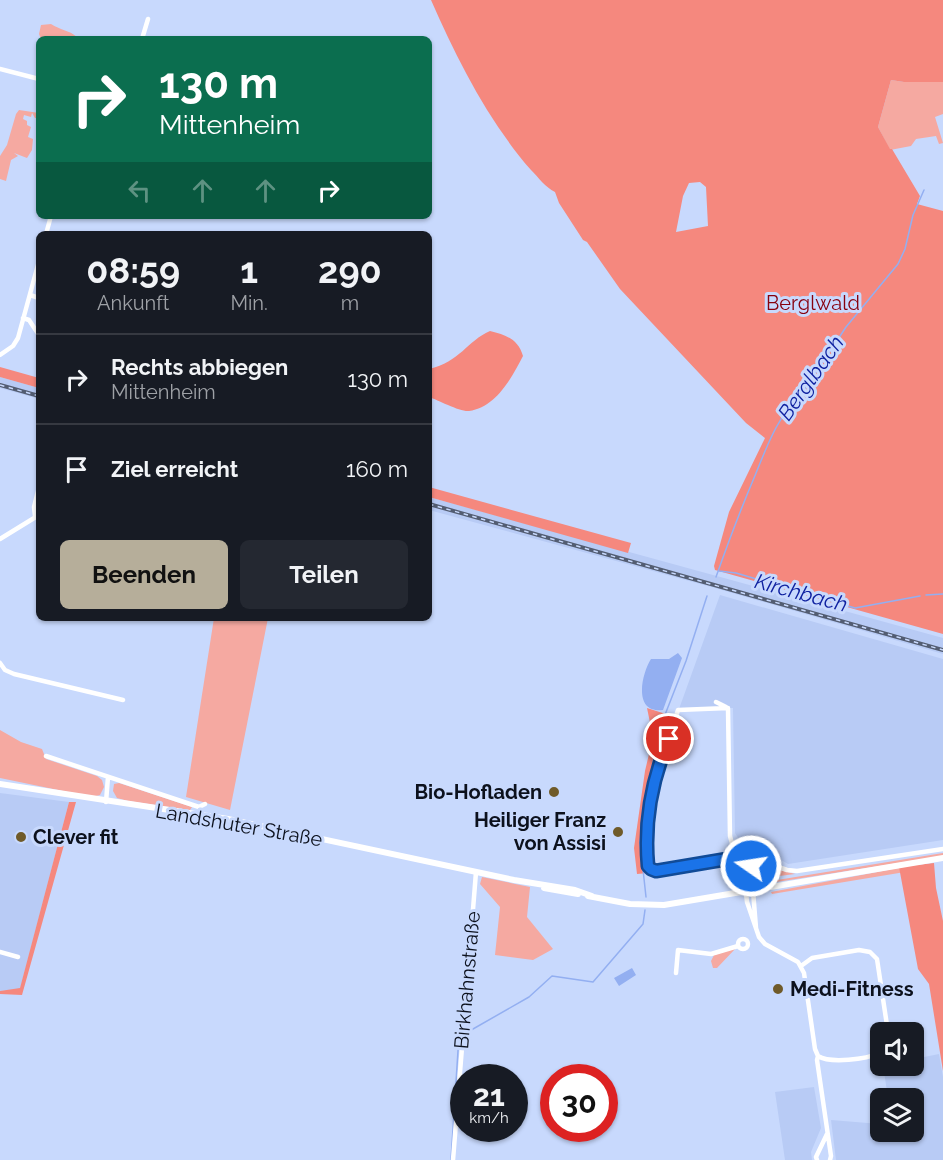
<!DOCTYPE html>
<html lang="de">
<meta charset="utf-8">
<style>
body{margin:0;font-family:Raleway,sans-serif;background:#242831;color:#f1f3f6;height:100vh;display:flex;flex-direction:column;font-size:22px;white-space:nowrap}
*{box-sizing:border-box;margin:0}
p{font-size:20px;color:#9ea1a6}
.icon{flex:none;width:33px;height:33px;fill:none;stroke:currentColor;stroke-width:2;stroke-linecap:round;stroke-linejoin:round}
.map{position:relative;flex:1;overflow:hidden}
.sheet{position:absolute;left:36px;top:231px;width:396px;height:390px;display:flex;flex-direction:column;background:#171b24;border-radius:9px;box-shadow:0 2px 4px #0004}
.sheet>*{flex:none}
.hud{position:absolute;left:36px;top:36px;width:396px;height:183px;border-radius:9px;box-shadow:0 2px 4px #0004;background:#0b6e4f;color:#fff;overflow:hidden}
.fabs{position:absolute;left:870px;top:1022px;display:grid;gap:12px}
.fabs a{display:grid;place-items:center;width:54px;height:54px;border-radius:9px;background:#171b24;box-shadow:0 2px 4px #0004;font-size:30px}
.speed{position:absolute;left:450px;top:1064px;display:flex;gap:12px;font-size:30px;font-weight:700;text-align:center}
.speed>*{display:grid;place-content:center;width:78px;height:78px;border-radius:50%;background:#171b24;box-shadow:0 2px 4px #0004;line-height:1}
.speed small{font-size:15px;font-weight:400}
.speed .limit{border:9px solid #d22;background:#fff;color:#111}
.pin{position:absolute;display:grid;place-items:center;width:51px;height:51px;color:#fff;margin:-26px;border:3px solid #fff;border-radius:50%;box-shadow:0 2px 6px #0007}
.me{position:absolute;width:66px;margin:-33px;rotate:283deg;stroke-linejoin:round;filter:drop-shadow(0 0 4px #0008)}
.turn{display:flex;align-items:center;gap:21px;height:126px;padding:0 24px;font-size:27px}
.turn .icon{width:78px;height:78px;stroke-width:2.5}
.turn b{display:block;font-size:42px;line-height:51px}
.lanes{display:flex;align-items:center;height:57px;padding:0 24px;background:#0003;justify-content:center;gap:30px;direction:ltr}
.lanes .off{opacity:.35}
.eta{display:flex;justify-content:space-evenly;align-items:center;height:102px;text-align:center}
.eta b{font-size:36px;font-weight:700;line-height:42px}
.primary-button{display:flex;gap:12px;margin-top:auto;padding:12px 24px}
.primary-button a{flex:1;height:69px;border-radius:9px;background:#b6ae9a;color:#111;font-size:24px;font-weight:700;line-height:69px;text-align:center}
.primary-button a+a{background:#242831;color:#f1f3f6}
ul{padding:0;list-style:none}
li{display:flex;align-items:center;gap:18px;height:90px;padding:0 24px;border-top:2px solid #363941}
li div{flex:1}
li b{display:block;font-size:22px}
li em{font-style:normal}
.map>svg:first-child{display:block}
</style>
<div class="map">
<svg width="943" height="1160" viewBox="0 0 943 1160">
<rect width="100%" height="100%" fill="#c8d9fd"/>
<path fill="#b8cbf5" d="M 0,377 L 39,388 L 39,399 L 0,388 Z
M 429,497 L 943,638 L 943,654 L 715,588 L 429,510 Z
M 720,595 L 943,659 L 943,840 L 788,864 L 773,855 L 749,855 L 735,833 L 733,708 L 679,709 Z
M 0,793 L 69,802 L 20,989 L 0,991 Z
M 939,1054 L 943,1077 L 943,1160 L 836,1160 L 831,1120 L 880,1124 L 880,1131 L 914,1131 L 914,1098 L 888,1098 L 883,1065 L 914,1065 L 914,1059 Z
M 814,1087 L 821,1128 L 811,1152 L 812,1160 L 785,1160 L 775,1092 Z"/>
<path fill="#f5a9a1" d="M 51,24 C 60,30 69,30 77,37 L 77,39 L 41,39 L 39,34 L 41,25 Z
M 891,80 L 904,82 L 943,82 L 943,114 L 935,117 L 943,143 L 939,144 L 936,136 L 916,139 L 911,146 L 890,150 L 878,127 Z
M 19,110 L 39,113 L 37,118 L 35,118 L 32,113 L 31,117 L 24,115 L 23,119 L 27,121 L 27,125 L 31,127 L 28,137 L 33,139 L 32,150 L 27,158 L 14,153 L 18,156 L 11,160 L 6,181 L 0,179 L 0,156 L 7,145 L 16,114 Z
M 214,618 L 268,618 L 230,810 L 186,797 Z
M 0,730 L 21,742 L 42,749 L 46,759 L 97,776 L 102,780 L 104,787 L 100,795 L 92,797 L 0,778 Z
M 119,783 L 192,807 L 190,810 L 128,801 L 117,798 L 113,791 L 114,784 Z
M 742,843 L 741,847 L 765,858 L 745,858 L 738,848 Z
M 943,853 L 943,856 L 770,883 L 771,881 Z
M 734,860 L 737,860 L 742,868 L 741,880 L 735,882 L 733,881 L 732,864 Z
M 920,864 L 911,871 L 772,894 L 771,892 Z
M 765,866 L 795,874 L 757,879 L 755,875 L 756,870 Z
M 482,877 L 530,887 L 527,917 L 553,949 L 533,960 L 495,955 L 500,907 L 480,884 Z
M 736,948 L 717,968 L 713,968 L 711,961 L 714,955 Z"/>
<path fill="#f5887e" fill-rule="evenodd" d="M 431,0 L 943,0 L 943,82 L 904,82 L 891,80 L 878,127 L 890,149 L 892,149 L 920,196 L 917,204 L 943,211 L 943,634 L 715,570 L 714,566 L 729,512 L 765,438 L 746,423 L 620,289 L 587,242 L 583,240 L 559,203 L 555,192 C 545,187 539,178 531,170 C 488,121 457,59 431,0 ZM 700,182 L 706,187 L 708,226 L 676,232 L 683,196 L 689,183 Z
M 490,331 C 506,335 518,339 523,356 C 512,377 496,408 469,411 C 460,412 438,400 429,397 L 429,369 C 460,362 467,341 490,331 Z
M 0,367 L 39,378 L 39,388 L 0,377 Z
M 429,487 L 631,543 L 628,553 L 429,497 Z
M 647,708 L 672,716 L 656,769 L 644,856 L 648,873 L 637,874 L 634,848 L 645,771 L 653,737 Z
M 69,802 L 76,802 L 22,995 L 0,994 L 0,991 L 20,988 Z
M 934,863 L 936,888 L 943,921 L 943,1071 L 929,984 L 918,969 L 899,867 Z"/>
<path fill="#93aff1" d="M 678,653 L 682,658 L 663,710 C 633,714 641,675 651,659 L 669,659 Z
M 632,968 L 636,975 L 619,986 L 614,978 Z"/>
<g fill="none" stroke-linecap="round" stroke-linejoin="round">
<path stroke="#93aff1" stroke-width="1.5" d="M 719,571 L 736,573 L 855,608 L 920,596
M 716,577 C 728,543 740,511 754,478 C 766,449 777,416 801,395 L 846,327 L 898,264 L 905,249 L 913,215 L 924,190
M 926,595 L 943,594
M 646,897 L 640,842 L 655,751 L 661,725 L 686,661 L 707,596
M 466,1033 L 529,997 L 552,976 L 593,982 L 643,924 L 645,910
M 451,1160 L 459,1035"/>
<path stroke="#fff" stroke-width="4.5" d="M 142,39 L 148,19
M 0,69 L 39,79
M 46,234 L 51,216
M 30,295 L 39,298
M 23,318 L 29,320 L 39,335
M 0,355 L 13,346 L 18,338 L 39,261
M 35,516 L 34,507 L 39,487
M 0,539 L 39,515
M 0,663 L 5,670 L 14,674 L 123,700
M 716,702 L 726,707
M 728,708 L 678,710 C 673,727 666,742 661,759 C 654,779 640,848 648,866 C 650,870 652,870 656,871 L 739,857
M 728,708 L 730,836 C 733,849 738,859 751,866
M 46,756 L 199,807 L 205,804
M 106,802 L 108,777
M 751,866 L 756,928
M738 944a5 5 0 1 1 10 0a5 5 0 1 1-10 0Z
M 0,952 L 18,957
M 801,966 L 812,958 L 859,950 L 870,952 L 877,959 L 888,1032
M 676,973 L 678,950 L 711,954 L 738,946
M 818,1056 C 831,1064 866,1059 880,1053
M 453,1160 L 476,872
M 817,1160 L 816,1157 L 827,1134
M 830,1160 L 831,1156 L 817,1060 L 818,1056 L 815,1049 L 804,973 L 798,962 L 765,944 L 759,937 L 747,902 L 744,877 L 748,868 L 764,862 L 787,870 L 797,871 L 943,849"/>
<path stroke="#fff" stroke-width="6" d="M 0,784 L 228,819 L 514,880 L 575,890 L 592,896
M 544,888 L 578,894
M 588,896 L 630,904 L 664,905 L 943,858"/>
<defs>
<path id="rail" d="M 0,385 L 39,396
M 429,504 L 943,650"/>
</defs>
<use href="#rail" stroke="#535d72" stroke-width="4"/>
<use href="#rail" stroke="#c8d9fd" stroke-width="1.5" stroke-dasharray="4.5" stroke-linecap="butt"/>
</g>
<g fill="none" stroke-linecap="round" stroke-linejoin="round">
<defs>
<path id="route" d="M 669,739 C 652,779 644,823 648,866 L 651,869 L 656,871 L 739,857 L 751,866"/>
</defs>
<use href="#route" stroke="#114b97" stroke-width="15"/>
<use href="#route" stroke="#1a73e8" stroke-width="10"/>
</g>
<g fill="#6f5a29" stroke="#c8d9fd" stroke-width="2">
<circle cx="554" cy="792" r="6"/>
<circle cx="618" cy="832" r="6"/>
<circle cx="21" cy="837" r="6"/>
<circle cx="778" cy="989" r="6"/>
</g>
<g text-anchor="middle" stroke-width="6" stroke-linejoin="round" paint-order="stroke">
<g font-size="20" fill="#87010e" stroke="#c8d9fd">
<text x="813" y="310">Berglwald</text>
</g>
<g font-size="20" font-weight="bold" fill="#0c111d" stroke="#c8d9fd" text-anchor="end">
<text x="542" y="799">Bio-Hofladen</text>
<text x="606" y="827">Heiliger Franz<tspan x="606" dy="23">von Assisi</tspan></text>
<text x="33" y="844" text-anchor="start">Clever fit</text>
<text x="790" y="996" text-anchor="start">Medi-Fitness</text>
</g>
<g font-size="20" fill="#0c111d" stroke="#c8d9fd">
<text transform="translate(239 825) rotate(10)" y="7">Landshuter Straße</text>
<text transform="translate(467 980) rotate(-85)" y="7">Birkhahnstraße</text>
</g>
<g font-size="21" font-style="italic" fill="#0f21a0" stroke="#c8d9fd">
<text transform="translate(811 378) rotate(-55)" y="7">Berglbach</text>
<text transform="translate(801 593) rotate(15)" y="7">Kirchbach</text>
</g>
</g>
</svg>
<div class="fabs">
<a><svg class="icon" aria-label="sound" viewBox="0 0 24 24"><path d="M4 9h4l5-4v14l-5-4H4zM17 9q2 3 0 6"/></svg></a>
<a><svg class="icon" aria-label="layers" viewBox="0 0 24 24"><path d="M12 4l9 5-9 5-9-5zM3 14l9 5 9-5"/></svg></a>
</div>
<div class="speed"><div>21<small>km/h</small></div><div class="limit">30</div></div>
<div class="pin" style="left:669px;top:739px;background:#d93025"><svg class="icon" aria-label="arrive" viewBox="0 0 24 24"><path d="M6 21V4h12l-3 4 3 4H6"/></svg></div>
<svg class="me" style="left:751px;top:866px" viewBox="-20 -20 40 40"><circle r="17" fill="#1a73e8" stroke="#fff" stroke-width="3"/><path d="M0-11L8 9 0 5-8 9z" fill="#fff"/></svg>
<div class="hud">
<div class="turn"><svg class="icon" aria-label="right" viewBox="0 0 24 24"><path d="M7 20v-9h11M14 6l5 5-5 5"/></svg><div><b>130 m</b>Mittenheim</div></div>
<div class="lanes"><svg class="icon off" aria-label="left" viewBox="0 0 24 24"><path d="M17 20v-9H6M10 6l-5 5 5 5"/></svg><svg class="icon off" aria-label="ahead" viewBox="0 0 24 24"><path d="M12 20V5M6 11l6-6 6 6"/></svg><svg class="icon off" aria-label="ahead" viewBox="0 0 24 24"><path d="M12 20V5M6 11l6-6 6 6"/></svg><svg class="icon" aria-label="right" viewBox="0 0 24 24"><path d="M7 20v-9h11M14 6l5 5-5 5"/></svg></div>
</div>
<section class="sheet">
<div class="eta">
<div><b>08:59</b><p>Ankunft</p></div>
<div><b>1</b><p>Min.</p></div>
<div><b>290</b><p>m</p></div>
</div>
<ul>
<li><svg class="icon" aria-label="right" viewBox="0 0 24 24"><path d="M7 20v-9h11M14 6l5 5-5 5"/></svg><div><b>Rechts abbiegen</b><p>Mittenheim</p></div><em>130 m</em></li>
<li><svg class="icon" aria-label="arrive" viewBox="0 0 24 24"><path d="M6 21V4h12l-3 4 3 4H6"/></svg><div><b>Ziel erreicht</b></div><em>160 m</em></li>
</ul>
<div class="primary-button"><a>Beenden</a><a>Teilen</a></div>
</section>
</div>
